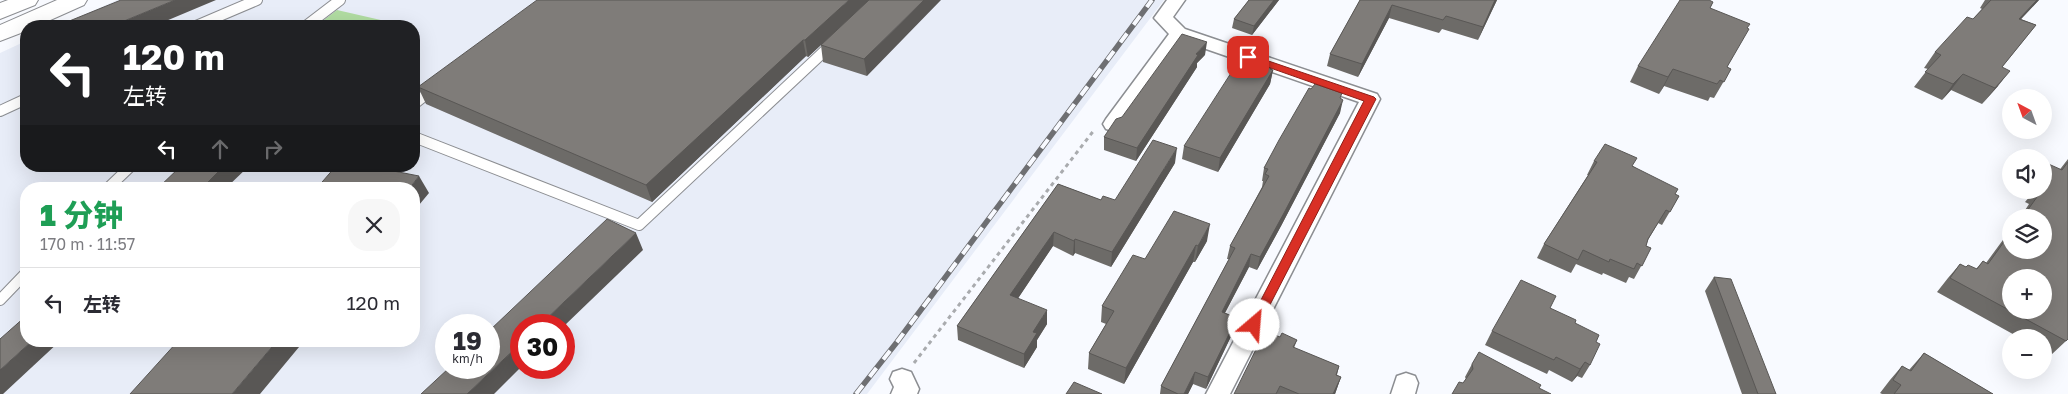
<!DOCTYPE html>
<html lang="zh">
<meta charset="utf-8">
<style>
body{margin:0;font-family:"Golos Text","Noto Sans SC",sans-serif;background:#f7f7f7;color:#2b2b33;height:100vh;display:flex;flex-direction:column;font-size:19px;white-space:nowrap}
*{box-sizing:border-box;margin:0}
p{font-size:16px;color:#7c7c81}
.icon{flex:none;width:28px;height:28px;fill:none;stroke:currentColor;stroke-width:2;stroke-linecap:round;stroke-linejoin:round}
.map{position:relative;flex:1;overflow:hidden}
.side{position:absolute;left:20px;top:182px;width:400px;height:165px;display:flex;flex-direction:column;background:#fff;border-radius:20px;box-shadow:0 5px 20px #0002}
.side>*{flex:none}
.banner{position:absolute;left:20px;top:20px;width:400px;height:152px;border-radius:20px;box-shadow:0 5px 20px #0002;background:#202124;color:#fff;overflow:hidden}
.needle{width:32px;rotate:319deg}
.fabs{position:absolute;left:2002px;top:89px;display:grid;gap:10px}
.fabs a{display:grid;place-items:center;width:50px;height:50px;border-radius:50%;background:#fff;box-shadow:0 5px 20px #0002;font-size:25px}
.speed{position:absolute;left:435px;top:314px;display:flex;gap:10px;font-size:25px;font-weight:700;text-align:center}
.speed>*{display:grid;place-content:center;width:65px;height:65px;border-radius:50%;background:#fff;box-shadow:0 5px 20px #0002;line-height:1}
.speed small{font-size:12px;font-weight:400}
.speed .limit{border:8px solid #d22;background:#fff;color:#111}
.pin{position:absolute;display:grid;place-items:center;width:42px;height:42px;color:#fff;margin:-21px;border-radius:10px;box-shadow:0 2px 8px #0006}
.me{position:absolute;width:55px;margin:-28px;rotate:27deg;stroke-linejoin:round;filter:drop-shadow(0 0 4px #0008)}
.turn{display:flex;align-items:center;gap:18px;height:105px;padding:0 20px;font-size:22px}
.turn .icon{width:65px;height:65px;stroke-width:2.5}
.turn b{display:block;font-size:35px;line-height:42px}
.lanes{display:flex;align-items:center;height:48px;padding:0 20px;background:#0003;justify-content:center;gap:25px;direction:ltr}
.lanes .off{opacity:.35}
.round{display:grid;place-items:center;flex:none;width:52px;height:52px;border-radius:20px;background:#f7f7f7}
.head{display:flex;align-items:center;justify-content:space-between;height:85px;padding:0 20px}
h1{font-size:30px;font-weight:800;line-height:38px;color:#1e9e55}
ul{padding:0;list-style:none}
li{display:flex;align-items:center;gap:15px;height:70px;padding:0 20px;border-top:1px solid #e1e1e2}
li div{flex:1}
li b{display:block;font-size:19px}
li em{font-style:normal}
.map>svg:first-child{display:block}
</style>
<div class="map">
<svg width="2068" height="394" viewBox="0 0 2068 394">
<rect width="100%" height="100%" fill="#f8faff"/>
<path fill="#e8edf8" fill-rule="evenodd" d="M 117,0 L 1164,0 L 867,394 L 0,394 L 0,53 L 26,41 L 26,166 L 414,166 L 414,26 L 59,26 ZM 26,189 L 414,189 L 414,341 L 26,341 ZM 446,325 L 489,325 L 489,368 L 446,368 ZM 521,325 L 564,325 L 564,368 L 521,368 Z"/>
<path fill="#b1dda2" d="M 337,10 L 407,26 L 316,26 Z"/>
<g fill="none" stroke-linecap="round" stroke-linejoin="round">
<defs>
<path id="lane" d="M 196,26 L 257,0
M 306,26 L 340,0
M 414,104 L 433,89
M 0,111 L 26,99
M 414,137 L 639,225 L 831,45
M 107,189 L 131,166
M 0,300 L 26,273"/>
<path id="street" d="M 1167,0 L 1185,0 L 1173,17 L 1185,29 L 1377,94 L 1380,99 L 1230,394 L 1206,394 L 1359,102 L 1183,41 L 1120,129 L 1113,131 L 1106,129 L 1103,124 L 1106,119 L 1169,34 L 1154,18 Z
M 902,369 L 911,372 L 919,389 L 917,394 L 891,394 L 894,387 L 890,379 L 893,372 Z
M 1406,373 L 1415,376 L 1418,383 L 1415,394 L 1391,394 L 1397,376 Z"/>
<path id="highway" d="M 8,0 L 38,0 L 35,5 L 0,19 L 0,3 Z
M 57,0 L 87,0 L 84,5 L 37,26 L 26,26 L 26,31 L 0,41 L 0,25 Z"/>
</defs>
<use href="#lane" stroke="#8c8e92" stroke-width="12"/>
<use href="#street" stroke="#8c8e92" stroke-width="3"/>
<use href="#highway" stroke="#8c8e92" stroke-width="2"/>
<path stroke="#a9abae" stroke-width="3" stroke-dasharray="4 4" stroke-linecap="butt" d="M 914,363 L 1095,129"/>
<use href="#lane" stroke="#fff" stroke-width="10"/>
<use href="#street" fill="#fff" fill-rule="evenodd"/>
<use href="#highway" fill="#fff" fill-rule="evenodd"/>
<defs>
<path id="rail" d="M 856,394 L 897,342 L 1152,0"/>
</defs>
<use href="#rail" stroke="#6e6f72" stroke-width="5.5"/>
<use href="#rail" stroke="#f8faff" stroke-width="4" stroke-dasharray="11" stroke-linecap="butt"/>
</g>
<path fill="#6d6b68" d="M 869,0 L 867,76 L 823,62 L 821,45 L 808,57 L 806,56 L 652,202 L 426,104 L 418,87 Z
M 1249,0 L 1279,0 L 1252,35 L 1232,28 L 1234,19 Z
M 1360,0 L 1497,0 L 1478,40 L 1442,29 L 1439,33 L 1389,18 L 1358,77 L 1327,66 L 1330,54 Z
M 1985,0 L 2039,0 L 2021,19 L 2036,25 L 2002,67 L 1998,86 L 1982,104 L 1951,90 L 1942,100 L 1914,87 L 1928,69 L 1924,68 L 1935,52 L 1973,19 L 1982,9 L 1980,8 Z
M 1713,2 L 1710,8 L 1747,28 L 1727,67 L 1731,69 L 1714,98 L 1710,97 L 1708,101 L 1664,86 L 1659,94 L 1630,82 L 1638,66 Z
M 1205,55 L 1197,63 L 1197,67 L 1136,161 L 1104,150 L 1104,137 L 1122,117 Z
M 1271,70 L 1273,70 L 1270,84 L 1218,172 L 1182,159 L 1184,146 Z
M 1311,89 L 1341,99 L 1340,113 L 1281,226 L 1257,270 L 1249,267 L 1225,313 L 1237,318 L 1234,330 L 1206,389 L 1193,384 L 1188,394 L 1160,394 L 1161,386 L 1229,259 L 1227,259 L 1230,246 L 1262,187 L 1263,181 L 1262,181 L 1264,168 Z
M 2068,159 L 2068,339 L 2066,341 L 2051,355 L 2044,351 L 2044,338 L 2020,338 L 1937,292 L 1948,278 L 1960,264 L 1966,267 L 1976,269 L 1983,261 L 1986,263 L 2011,229 L 2011,250 L 2044,218 L 2020,218 L 2029,204 L 2025,202 L 2031,195 L 2022,191 L 2023,190 L 2044,190 Z
M 1594,161 L 1633,166 L 1675,194 L 1679,196 L 1662,225 L 1658,223 L 1648,240 L 1646,246 L 1651,248 L 1634,279 L 1629,277 L 1626,283 L 1603,273 L 1602,275 L 1576,264 L 1571,273 L 1537,258 L 1544,244 L 1588,175 L 1587,175 Z
M 1175,163 L 1111,267 L 1075,253 L 1073,256 L 1053,246 L 1018,298 L 1047,324 L 1037,340 L 1037,347 L 1024,368 L 958,340 L 957,326 L 1058,184 L 1101,200 L 1115,200 Z
M 1207,241 L 1195,262 L 1193,262 L 1124,384 L 1088,369 L 1089,353 L 1106,324 L 1101,322 L 1102,306 L 1145,259 Z
M 1714,277 L 1776,394 L 1742,394 L 1705,291 Z
M 1550,308 L 1575,323 L 1596,342 L 1590,365 L 1582,378 L 1577,376 L 1572,382 L 1549,370 L 1547,374 L 1485,345 L 1492,331 Z
M 1280,337 L 1297,340 L 1294,348 L 1339,366 L 1337,375 L 1341,377 L 1335,394 L 1234,394 Z
M 1924,353 L 1993,394 L 1882,394 L 1880,393 L 1890,380 L 1902,366 L 1909,370 Z
M 1472,364 L 1539,388 L 1463,383 L 1466,379 L 1465,377 Z"/>
<path fill="#595755" d="M 175,0 L 216,0 L 154,26 L 112,26 Z
M 849,0 L 869,0 L 808,57 L 805,40 Z
M 924,0 L 941,0 L 867,76 L 864,59 Z
M 1274,0 L 1279,0 L 1252,35 L 1254,26 Z
M 1495,0 L 1497,0 L 1478,40 L 1483,27 Z
M 2037,0 L 2039,0 L 2007,34 L 2019,19 Z
M 1392,5 L 1389,18 L 1358,77 L 1362,64 Z
M 803,40 L 806,56 L 652,202 L 646,185 Z
M 1207,42 L 1205,55 L 1197,63 L 1197,67 L 1136,161 L 1137,148 L 1196,54 Z
M 1272,64 L 1270,74 L 1273,70 L 1270,84 L 1218,172 L 1220,158 Z
M 1673,69 L 1664,86 L 1659,94 L 1668,77 Z
M 2010,71 L 1998,86 L 1982,104 L 1995,88 Z
M 1963,74 L 1951,90 L 1942,100 L 1953,84 Z
M 1343,100 L 1340,113 L 1281,226 L 1257,270 L 1260,257 Z
M 1177,148 L 1175,163 L 1111,267 L 1112,252 Z
M 224,166 L 249,166 L 225,189 L 201,189 Z
M 419,176 L 429,193 L 414,211 L 414,189 L 409,189 Z
M 1210,224 L 1207,241 L 1195,262 L 1198,246 Z
M 1054,232 L 1053,246 L 1011,309 L 1010,295 Z
M 636,233 L 643,250 L 564,326 L 564,325 L 540,325 Z
M 1075,239 L 1075,253 L 1073,256 L 1074,241 Z
M 1196,245 L 1193,262 L 1124,384 L 1126,368 Z
M 1251,254 L 1249,267 L 1219,324 L 1222,312 Z
M 1047,310 L 1047,324 L 1037,340 L 1037,347 L 1024,368 L 1024,354 L 1033,332 Z
M 1237,318 L 1234,330 L 1206,389 L 1208,377 Z
M 32,341 L 60,341 L 3,394 L 0,394 L 0,370 Z
M 277,341 L 304,341 L 260,394 L 232,394 Z
M 521,343 L 521,367 L 494,394 L 467,394 Z
M 1585,362 L 1577,376 L 1572,382 L 1580,369 Z
M 1195,372 L 1193,384 L 1188,394 L 1184,394 Z
M 1341,377 L 1335,394 L 1333,394 Z"/>
<path fill="#7f7c79" stroke="#595755" fill-rule="evenodd" d="M 121,0 L 175,0 L 112,26 L 63,26 L 62,24 Z
M 537,0 L 849,0 L 805,40 L 803,40 L 646,185 L 418,87 Z
M 869,0 L 924,0 L 864,59 L 821,45 Z
M 1249,0 L 1274,0 L 1254,26 L 1234,19 Z
M 1360,0 L 1495,0 L 1483,27 L 1446,16 L 1443,20 L 1392,5 L 1362,64 L 1330,54 Z
M 1680,0 L 1709,0 L 1713,2 L 1710,8 L 1750,24 L 1747,28 L 1749,29 L 1727,67 L 1731,69 L 1724,82 L 1720,80 L 1717,84 L 1673,69 L 1668,77 L 1638,66 Z
M 1991,0 L 2037,0 L 2019,19 L 2036,25 L 2002,67 L 2010,71 L 1995,88 L 1963,74 L 1953,84 L 1925,72 L 1941,55 L 1935,52 L 1967,17 L 1973,19 Z
M 1182,34 L 1207,42 L 1196,54 L 1198,55 L 1137,148 L 1104,137 L 1116,119 L 1122,117 Z
M 1246,56 L 1272,64 L 1270,69 L 1273,70 L 1220,158 L 1184,146 L 1240,59 L 1243,60 Z
M 1315,84 L 1342,93 L 1340,98 L 1343,100 L 1284,213 L 1260,257 L 1251,254 L 1222,312 L 1237,318 L 1208,377 L 1195,372 L 1184,394 L 1178,394 L 1161,386 L 1235,248 L 1230,246 L 1269,176 L 1265,174 L 1268,169 L 1264,168 L 1279,140 L 1309,88 L 1311,89 Z
M 1153,140 L 1177,148 L 1112,252 L 1075,239 L 1074,241 L 1054,232 L 1010,295 L 1047,310 L 1033,332 L 1037,333 L 1024,354 L 957,326 L 1058,184 L 1101,200 L 1103,196 L 1115,200 Z
M 1605,144 L 1637,158 L 1632,166 L 1678,189 L 1675,194 L 1679,196 L 1670,212 L 1666,210 L 1648,239 L 1646,246 L 1651,248 L 1642,266 L 1637,263 L 1634,269 L 1610,259 L 1609,262 L 1583,250 L 1578,260 L 1544,244 L 1597,162 L 1594,161 Z
M 2044,162 L 2062,170 L 2068,162 L 2068,339 L 2066,341 L 1950,278 L 1960,264 L 1966,267 L 1968,265 L 1977,269 L 1983,261 L 1988,264 L 2011,232 L 2011,250 L 2044,250 L 2044,218 L 2022,218 L 2042,190 L 2044,190 ZM 2011,278 L 2044,278 L 2044,310 L 2011,310 Z
M 181,166 L 224,166 L 201,189 L 157,189 Z
M 336,166 L 368,166 L 419,176 L 409,189 L 316,189 Z
M 1174,211 L 1210,224 L 1198,246 L 1196,245 L 1126,368 L 1089,353 L 1114,311 L 1102,306 L 1133,255 L 1145,259 Z
M 607,219 L 636,233 L 540,325 L 521,325 L 521,343 L 467,394 L 421,394 L 449,368 L 489,368 L 489,331 Z
M 1714,277 L 1731,279 L 1776,394 L 1758,394 Z
M 1521,280 L 1556,296 L 1550,308 L 1576,320 L 1575,323 L 1599,335 L 1596,342 L 1600,344 L 1590,365 L 1585,362 L 1580,369 L 1556,357 L 1554,360 L 1492,331 Z
M 26,316 L 26,341 L 32,341 L 0,370 L 0,339 Z
M 1265,331 L 1280,337 L 1282,333 L 1297,340 L 1293,347 L 1339,366 L 1336,375 L 1341,377 L 1333,394 L 1299,394 L 1280,386 L 1276,394 L 1234,394 Z
M 178,341 L 277,341 L 232,394 L 130,394 Z
M 1479,352 L 1541,385 L 1539,388 L 1551,394 L 1452,394 L 1459,382 L 1463,383 L 1473,369 L 1472,364 Z
M 1924,353 L 1993,394 L 1894,394 L 1901,385 L 1893,380 L 1902,366 L 1911,371 Z
M 1074,382 L 1102,394 L 1066,394 Z"/>
<path fill="#d93025" stroke="#8d1f18" d="M 1248,54 L 1374,97 L 1376,99 L 1258,328 L 1250,328 L 1248,325 L 1364,101 L 1245,59 L 1245,55 Z"/>
</svg>
<div class="fabs">
<a><svg class="needle" viewBox="-14 -14 28 28"><path d="M0-13l5 13h-10z" fill="#e53935"/><path d="M0 13l5-13h-10z" fill="#7c7c81"/></svg></a>
<a><svg class="icon" aria-label="sound" viewBox="0 0 24 24"><path d="M4 9h4l5-4v14l-5-4H4zM17 9q2 3 0 6"/></svg></a>
<a><svg class="icon" aria-label="layers" viewBox="0 0 24 24"><path d="M12 4l9 5-9 5-9-5zM3 14l9 5 9-5"/></svg></a>
<a>+</a>
<a>−</a>
</div>
<div class="speed"><div>19<small>km/h</small></div><div class="limit">30</div></div>
<div class="pin" style="left:1248px;top:57px;background:#d93025"><svg class="icon" aria-label="arrive" viewBox="0 0 24 24"><path d="M6 21V4h12l-3 4 3 4H6"/></svg></div>
<svg class="me" style="left:1254px;top:325px" viewBox="-20 -20 40 40"><circle r="19" fill="#fff"/><path d="M0-13L10 11 0 6-10 11z" fill="#d93025"/></svg>
<div class="banner">
<div class="turn"><svg class="icon" aria-label="left" viewBox="0 0 24 24"><path d="M17 20v-9H6M10 6l-5 5 5 5"/></svg><div><b>120 m</b>左转</div></div>
<div class="lanes"><svg class="icon" aria-label="left" viewBox="0 0 24 24"><path d="M17 20v-9H6M10 6l-5 5 5 5"/></svg><svg class="icon off" aria-label="ahead" viewBox="0 0 24 24"><path d="M12 20V5M6 11l6-6 6 6"/></svg><svg class="icon off" aria-label="right" viewBox="0 0 24 24"><path d="M7 20v-9h11M14 6l5 5-5 5"/></svg></div>
</div>
<section class="side">
<div class="head"><div><h1>1 分钟</h1><p>170 m · 11:57</p></div><a class="round"><svg class="icon" aria-label="close" viewBox="0 0 24 24"><path d="M6 6l12 12M18 6L6 18"/></svg></a></div>
<ul>
<li><svg class="icon" aria-label="left" viewBox="0 0 24 24"><path d="M17 20v-9H6M10 6l-5 5 5 5"/></svg><div><b>左转</b></div><em>120 m</em></li>
</ul>
</section>
</div>
